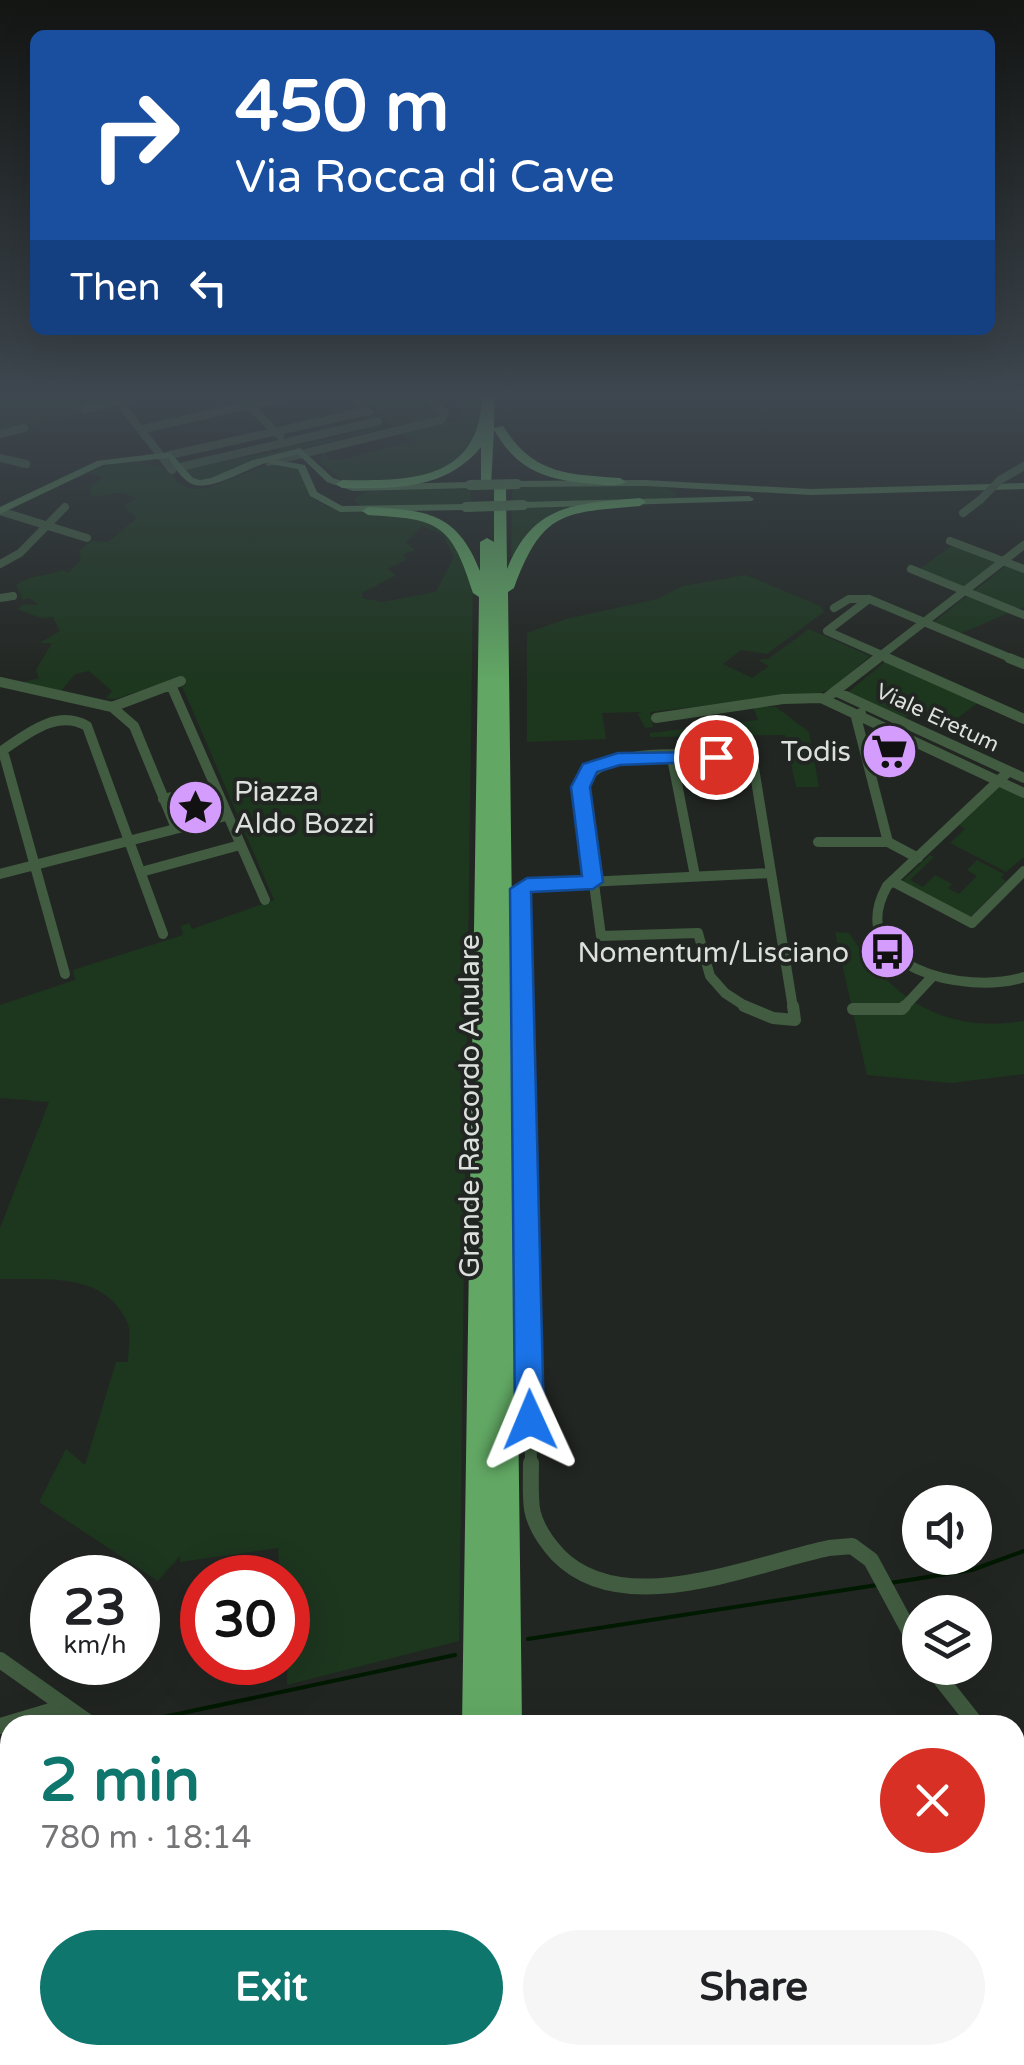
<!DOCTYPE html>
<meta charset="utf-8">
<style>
body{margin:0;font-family:"Varela Round",sans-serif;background:#f6f6f6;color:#202124;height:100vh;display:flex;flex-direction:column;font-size:38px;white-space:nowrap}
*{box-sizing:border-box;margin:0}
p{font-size:32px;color:#757577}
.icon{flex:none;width:55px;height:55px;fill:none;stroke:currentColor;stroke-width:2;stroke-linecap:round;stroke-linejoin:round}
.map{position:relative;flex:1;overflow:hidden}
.details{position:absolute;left:0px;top:1715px;width:1025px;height:350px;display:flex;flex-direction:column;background:#fff;border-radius:30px 30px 0 0;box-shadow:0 10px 40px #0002}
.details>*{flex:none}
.banner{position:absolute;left:30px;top:30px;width:965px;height:305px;border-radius:15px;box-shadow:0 10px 40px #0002;background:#1a4fa0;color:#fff;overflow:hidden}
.buttons{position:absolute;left:902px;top:1485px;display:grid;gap:20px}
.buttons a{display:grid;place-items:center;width:90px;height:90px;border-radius:50%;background:#fff;box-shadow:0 10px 40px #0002;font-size:50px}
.speed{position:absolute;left:30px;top:1555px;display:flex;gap:20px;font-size:50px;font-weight:700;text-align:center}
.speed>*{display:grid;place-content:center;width:130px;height:130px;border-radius:50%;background:#fff;box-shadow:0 10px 40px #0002;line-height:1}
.speed small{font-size:25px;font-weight:400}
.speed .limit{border:15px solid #d22;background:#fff;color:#111}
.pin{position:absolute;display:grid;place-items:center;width:85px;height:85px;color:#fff;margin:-42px;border:5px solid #fff;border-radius:50%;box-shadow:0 2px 10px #0007}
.me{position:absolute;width:110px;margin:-55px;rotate:359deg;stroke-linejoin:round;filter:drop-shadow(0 0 8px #0008)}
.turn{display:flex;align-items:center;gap:35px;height:210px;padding:0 40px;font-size:45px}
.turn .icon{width:130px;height:130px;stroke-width:2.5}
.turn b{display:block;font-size:70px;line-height:85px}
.then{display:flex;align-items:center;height:95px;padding:0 40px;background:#0003;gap:20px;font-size:38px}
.round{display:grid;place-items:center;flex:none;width:105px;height:105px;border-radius:52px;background:#f6f6f6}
.overview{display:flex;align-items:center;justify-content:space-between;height:170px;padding:0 40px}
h1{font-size:60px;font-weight:700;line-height:75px;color:#0f766e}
.button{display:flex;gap:20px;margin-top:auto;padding:20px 40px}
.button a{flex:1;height:115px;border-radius:60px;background:#0f766e;color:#fff;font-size:40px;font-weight:700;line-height:115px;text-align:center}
.button a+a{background:#f6f6f6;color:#202124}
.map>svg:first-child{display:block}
</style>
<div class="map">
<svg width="1024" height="2065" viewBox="0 0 1024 2065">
<rect width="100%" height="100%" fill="#222622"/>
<path fill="#1d361e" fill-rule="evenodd" d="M 0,394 L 77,394 L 89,411 L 0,432 Z
M 401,394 L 420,394 L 439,411 L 439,418 L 392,426 L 366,403 Z
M 461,394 L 479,394 C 479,406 482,423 478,434 C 460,486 388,481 344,482 L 319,462 L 324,452 L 330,460 C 350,462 388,444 414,442 L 401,434 L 456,421 L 462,412 Z
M 371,425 L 377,424 L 378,429 L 264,458 L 209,480 L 195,480 L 185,469 L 279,451 L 277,447 L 298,442 L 302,445 L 369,430 Z
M 141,462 C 149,464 158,465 164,469 C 178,477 177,488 196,489 C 223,490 279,446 302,473 C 307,478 305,488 309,495 C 337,520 365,509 399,514 C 414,516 430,522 444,526 L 473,581 L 459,1641 L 287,1685 L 288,1578 L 280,1577 L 278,1548 L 180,1562 L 180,1556 L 158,1581 L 39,1502 L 66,1449 L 85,1465 L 116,1362 L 128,1362 C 128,1351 132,1332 127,1322 C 104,1271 46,1280 0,1279 L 0,1228 L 49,1102 L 0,1098 L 0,1005 L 75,980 L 73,970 L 183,935 L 181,926 L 189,923 L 192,929 L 274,900 L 182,686 L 186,685 L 179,678 L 115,699 L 106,698 L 112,691 L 89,671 L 75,674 L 61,691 L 20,683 L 39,678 L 36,670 L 52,643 L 39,643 L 60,631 L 53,617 L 41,618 L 17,609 L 24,604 L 38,605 L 30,598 L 23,600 L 16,585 C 32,574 46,577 62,570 L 68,573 L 81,560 L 79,551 L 91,541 L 108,542 L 137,518 L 123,506 L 136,499 C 119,487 111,496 92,497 L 90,488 L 103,477 L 87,472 L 114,463 ZM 422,526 L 443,535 L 454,557 L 436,592 L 382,602 L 362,598 L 362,593 L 396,575 L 387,569 L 407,559 L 402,555 L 415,550 L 406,542 Z
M 600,485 L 664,487 L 677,493 L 670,499 L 513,503 L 512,486 Z
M 470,487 L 471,504 L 361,506 L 353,499 L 371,489 Z
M 591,505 C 540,517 537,518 511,564 L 512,507 Z
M 953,545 L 996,562 L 963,588 L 918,570 Z
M 1007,565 L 1024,572 L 1024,607 L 1018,609 L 973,592 Z
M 746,575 L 820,606 L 824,612 L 767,654 L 741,650 L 723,664 L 752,678 L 769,666 L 758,660 L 768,659 L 809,629 L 870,656 L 831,689 L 822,692 L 650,712 L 653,727 L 645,728 L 638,714 L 641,712 L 602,713 L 606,739 L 527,742 L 527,633 L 566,619 L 657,599 L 683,586 Z
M 968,595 L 1011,612 L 959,634 L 933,623 Z
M 886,661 L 979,702 L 951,723 L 918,708 L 904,719 L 847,693 Z
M 753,707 L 776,707 L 809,732 L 819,787 L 796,787 L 785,735 L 650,737 L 650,733 L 758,720 Z
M 1000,786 L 1024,797 L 1024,857 L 1006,872 L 950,843 L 965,829 L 959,825 Z
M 930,855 L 934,857 L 910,880 L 923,887 L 935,875 L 952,884 L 948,888 L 959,894 L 977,876 L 967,870 L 977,860 L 1004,874 L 1001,878 L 1006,881 L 970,917 L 902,881 Z
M 835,932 L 849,933 C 892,998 942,1034 1024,1021 L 1024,1074 L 951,1083 L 867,1075 Z"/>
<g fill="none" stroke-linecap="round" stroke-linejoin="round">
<path stroke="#001901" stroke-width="4" d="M 890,1583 L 972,1570 L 1024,1551
M 528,1639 L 877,1585
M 126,1725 L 455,1655
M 0,1752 L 10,1750"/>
<path stroke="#415c41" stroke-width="8" d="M 113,394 L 172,470
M 238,394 L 280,436
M 351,394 L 369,412
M 358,402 L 389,394
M 85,409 L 147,394
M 143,429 L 299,394
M 0,434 L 24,428
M 170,455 L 368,411
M 0,458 L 26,464
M 269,462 L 441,420 L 445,413 L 425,394
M 180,467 L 378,421
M 1000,480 L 1024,466
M 0,511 L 87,538
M 963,513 L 980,500
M 950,541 L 1024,569
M 0,564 L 20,553 L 65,507
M 911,569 L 1024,615
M 0,598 L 13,596
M 869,599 L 827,631 L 893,660
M 834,608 L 849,599 L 869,599 L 1015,660
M 875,660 L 1024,545"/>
<path stroke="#415c41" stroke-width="10" d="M 887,658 L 1024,719
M 1009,658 L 1024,664
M 0,682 L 112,707 L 134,726 L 176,828
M 171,685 L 265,900
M 835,691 L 1024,778
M 825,699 L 878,658
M 112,707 L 181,681
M 861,713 L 856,717 L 888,842
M 656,718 L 783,699 L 821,698 L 1024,793
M 3,751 L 65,974
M 0,752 C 26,735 56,708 87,726 L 163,934
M 672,758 L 695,876
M 1009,771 L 887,886 C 842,967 966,996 1024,977
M 163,799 L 213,787
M 818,842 L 888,842 L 918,858
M 141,872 L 240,845
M 0,874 L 226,816
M 892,881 L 972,923 L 1024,871
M 522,1008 L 520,889 L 527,885 L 770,873
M 748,1008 L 725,993 L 710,976 L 698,933 L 601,936 L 581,787 C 601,742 704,755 746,759 L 754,768 L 793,1008
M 903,1008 L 932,977"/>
<path stroke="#415c41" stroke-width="12" d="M 522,1006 L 531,1465
M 744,1006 L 773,1018 L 795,1020 L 793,1006
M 853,1009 L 902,1009 L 905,1006"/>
<path stroke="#415c41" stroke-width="16" d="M 531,1463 C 531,1478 530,1494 532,1509 C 535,1526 547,1543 558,1555 C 623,1622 752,1564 829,1548 L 852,1546 L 871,1560 L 920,1651
M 0,1660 L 92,1725
M 932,1668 L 977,1725
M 0,1726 L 64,1707
M 1015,1765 L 1024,1774
M 42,2065 L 46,2055"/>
<path fill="#4f7b50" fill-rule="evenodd" d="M 300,448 L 333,478 L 354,485 L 470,482 L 475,485 L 470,488 L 353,491 L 327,482 L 298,454 L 276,460 L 305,465 L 317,492 L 342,506 L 466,504 L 471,507 L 466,510 L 340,512 L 310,496 L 298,469 L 270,464 L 269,462 C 248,467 210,494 190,483 C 181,478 174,466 168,458 L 103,465 L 0,514 L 0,507 L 97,461 L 170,452 L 193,478 L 200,480 L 211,478 L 253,460 Z
M 645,480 L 811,489 L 1024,483 L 1024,489 L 811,495 L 645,486 L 517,487 L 512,484 L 517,481 Z
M 749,496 L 754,499 L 752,501 L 523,508 L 518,505 L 523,502 Z
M 1015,2046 L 1020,2055 L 1016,2064 L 968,2065 L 974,2055 L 1015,2055 Z"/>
<path fill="#62a864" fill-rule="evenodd" d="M 482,394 L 494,394 L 494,428 L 503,426 C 534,475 567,474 620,478 L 626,482 C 617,487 607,485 595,484 C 548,480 519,473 494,430 L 491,486 L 481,483 L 481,447 C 446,490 394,489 342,488 L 336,484 L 342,480 C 411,481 481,481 482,394 Z
M 500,482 L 506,486 L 507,569 C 534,502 577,504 640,498 L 646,502 L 640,506 C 563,513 543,510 514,588 L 508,592 L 522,1725 L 492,1725 L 494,639 L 492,1725 L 462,1725 L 479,597 L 473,593 C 451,523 439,519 368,515 L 362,511 L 368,507 C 426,510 457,512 480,571 L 480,542 L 487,538 L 494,542 L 494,486 Z
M 434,2055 L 492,2055 L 492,2065 L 431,2065 Z
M 494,2055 L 528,2055 L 528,2065 L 494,2065 Z"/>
<path stroke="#415c41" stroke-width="8" d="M 980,500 L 1000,480"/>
<path stroke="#4f7b50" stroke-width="10" d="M 470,485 L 517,484
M 466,507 L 523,505"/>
</g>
<linearGradient id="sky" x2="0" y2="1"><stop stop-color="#131513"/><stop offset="0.58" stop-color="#3e474f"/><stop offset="1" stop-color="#3e474f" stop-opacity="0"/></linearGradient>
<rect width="1024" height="684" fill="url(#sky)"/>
<path fill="#1a73e8" stroke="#114b97" stroke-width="2.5" d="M 716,752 L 722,753 L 722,761 L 620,765 L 597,772 L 590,787 L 603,882 L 593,889 L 531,892 L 544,1420 L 540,1429 L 530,1433 L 519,1429 L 515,1420 L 510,889 L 527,878 L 582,876 L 571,787 L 583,764 L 618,753 Z"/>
<defs>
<symbol id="supermarket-disc" viewBox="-11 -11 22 22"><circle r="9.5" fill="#d49cfc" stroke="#222622"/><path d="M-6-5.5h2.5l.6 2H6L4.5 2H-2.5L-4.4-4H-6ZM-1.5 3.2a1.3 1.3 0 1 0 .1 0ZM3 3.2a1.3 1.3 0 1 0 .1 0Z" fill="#111"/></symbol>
<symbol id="sight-disc" viewBox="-11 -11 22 22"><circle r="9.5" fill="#d49cfc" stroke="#222622"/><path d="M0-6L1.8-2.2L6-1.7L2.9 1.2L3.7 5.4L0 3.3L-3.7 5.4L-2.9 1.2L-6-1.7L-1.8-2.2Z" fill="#111"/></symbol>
<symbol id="bus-disc" viewBox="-11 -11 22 22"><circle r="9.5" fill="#d49cfc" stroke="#222622"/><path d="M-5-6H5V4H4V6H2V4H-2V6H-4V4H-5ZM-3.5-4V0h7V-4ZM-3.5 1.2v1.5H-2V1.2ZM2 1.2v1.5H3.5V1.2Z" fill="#111"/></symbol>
</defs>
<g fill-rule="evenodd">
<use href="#supermarket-disc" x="858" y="720" width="63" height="63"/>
<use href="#sight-disc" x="164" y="776" width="63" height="63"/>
<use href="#bus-disc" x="856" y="920" width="63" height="63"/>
</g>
<g text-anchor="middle" stroke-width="8" stroke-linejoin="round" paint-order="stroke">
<g font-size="22" fill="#dcdfdc" stroke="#222622">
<text transform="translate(938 717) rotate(25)" y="8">Viale Eretum</text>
</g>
<g font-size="28" fill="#dcdfdc" stroke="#222622" text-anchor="end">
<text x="851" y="761">Todis</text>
<text x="234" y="801" text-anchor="start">Piazza<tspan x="234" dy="32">Aldo Bozzi</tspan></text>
<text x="849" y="962">Nomentum/Lisciano</text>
</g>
<g font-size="28" fill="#dcdfdc" stroke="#222622">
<text transform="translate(469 1106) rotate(-90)" y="10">Grande Raccordo Anulare</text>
</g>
</g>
</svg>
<div class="buttons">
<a><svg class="icon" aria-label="sound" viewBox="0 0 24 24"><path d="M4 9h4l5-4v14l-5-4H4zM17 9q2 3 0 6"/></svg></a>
<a><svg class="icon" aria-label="layers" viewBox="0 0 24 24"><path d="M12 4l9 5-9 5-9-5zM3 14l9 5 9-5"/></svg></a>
</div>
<div class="speed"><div>23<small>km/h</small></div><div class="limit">30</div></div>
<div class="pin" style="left:716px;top:757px;background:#d93025"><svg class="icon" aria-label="arrive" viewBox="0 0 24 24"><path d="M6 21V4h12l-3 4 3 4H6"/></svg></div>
<svg class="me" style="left:530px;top:1420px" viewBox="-20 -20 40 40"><path d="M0-17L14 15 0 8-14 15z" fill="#1a73e8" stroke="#fff" stroke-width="4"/></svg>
<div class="banner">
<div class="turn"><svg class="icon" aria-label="right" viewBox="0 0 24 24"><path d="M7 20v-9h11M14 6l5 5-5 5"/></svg><div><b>450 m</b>Via Rocca di Cave</div></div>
<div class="then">Then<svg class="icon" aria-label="left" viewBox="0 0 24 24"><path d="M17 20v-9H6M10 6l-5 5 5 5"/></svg></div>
</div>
<section class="details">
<div class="overview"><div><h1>2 min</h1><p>780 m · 18:14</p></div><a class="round" style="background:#d93025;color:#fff"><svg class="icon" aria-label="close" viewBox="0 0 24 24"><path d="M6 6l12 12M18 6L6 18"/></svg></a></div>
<div class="button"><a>Exit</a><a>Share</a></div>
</section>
</div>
